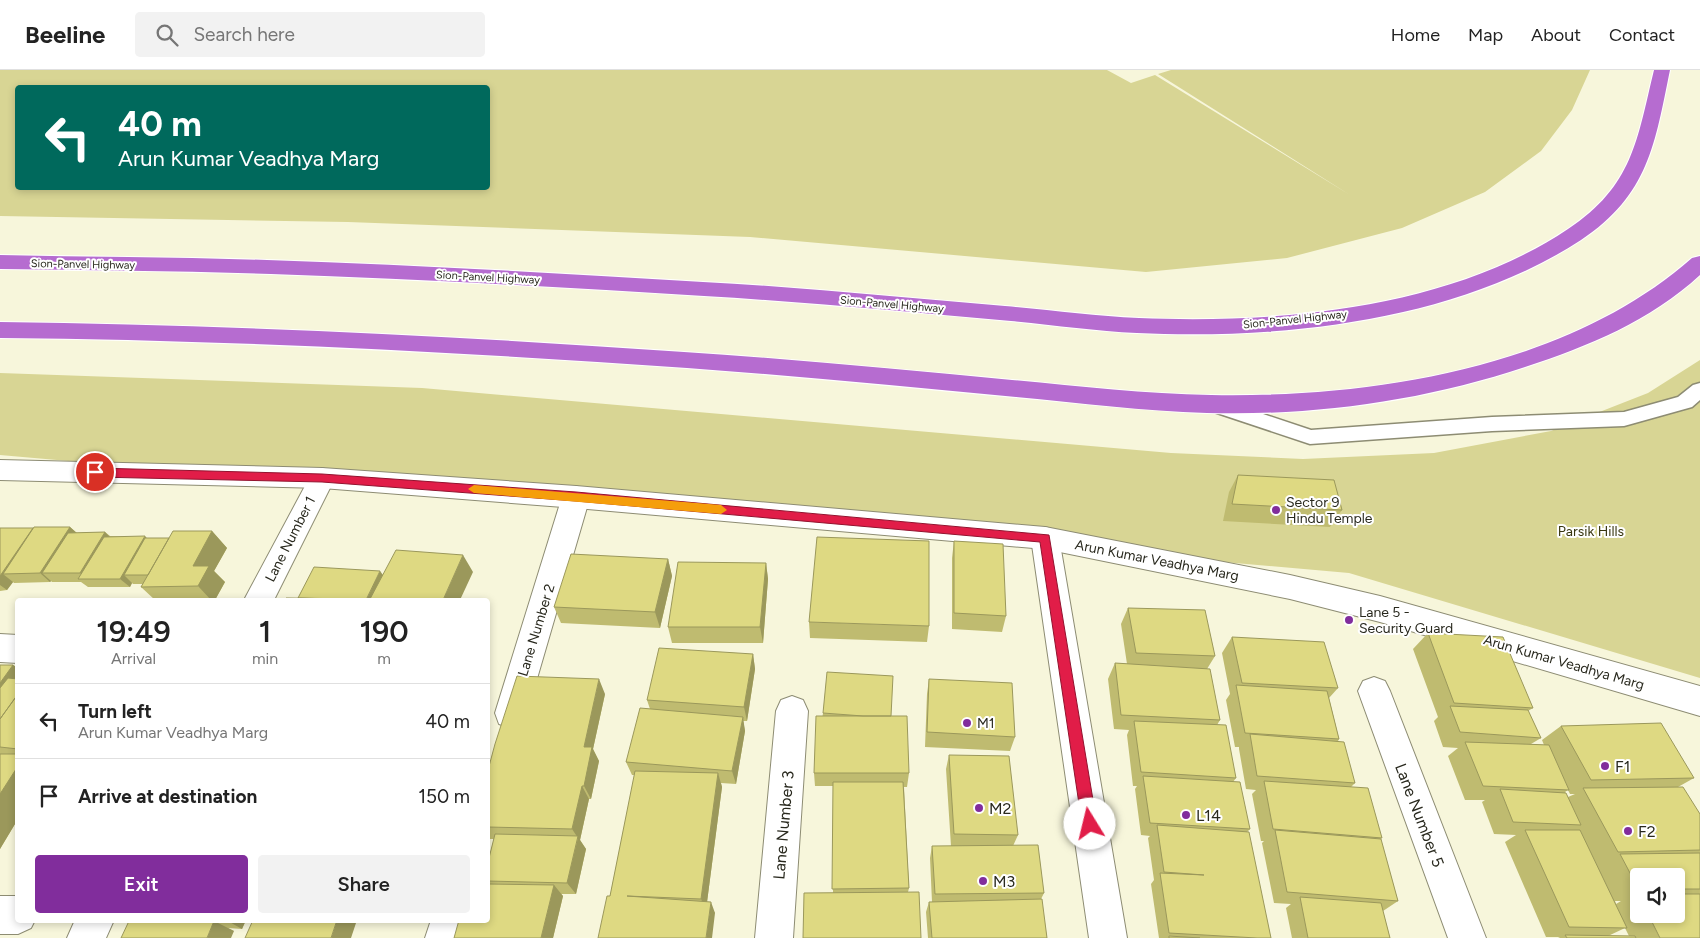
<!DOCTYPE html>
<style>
body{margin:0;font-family:Figtree,sans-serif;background:#f2f2f2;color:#222;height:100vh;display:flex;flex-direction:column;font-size:19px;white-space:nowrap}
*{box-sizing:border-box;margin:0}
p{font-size:16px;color:#767676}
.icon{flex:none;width:28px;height:28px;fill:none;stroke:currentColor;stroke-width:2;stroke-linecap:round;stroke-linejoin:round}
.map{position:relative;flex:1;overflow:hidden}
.sheet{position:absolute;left:15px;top:528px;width:475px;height:325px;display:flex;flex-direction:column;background:#fff;border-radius:5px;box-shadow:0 2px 8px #0003}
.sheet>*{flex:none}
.guide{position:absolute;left:15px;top:15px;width:475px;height:105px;border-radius:5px;box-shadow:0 2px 8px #0003;background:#00695c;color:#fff;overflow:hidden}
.fabs{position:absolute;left:1630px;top:798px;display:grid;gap:10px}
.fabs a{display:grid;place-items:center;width:55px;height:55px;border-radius:5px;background:#fff;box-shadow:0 2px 8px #0003;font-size:25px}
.pin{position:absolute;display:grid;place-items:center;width:42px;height:42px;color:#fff;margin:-21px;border:2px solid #fff;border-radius:50%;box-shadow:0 1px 5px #0007}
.me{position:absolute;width:55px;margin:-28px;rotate:351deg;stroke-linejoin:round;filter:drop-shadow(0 0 4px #0008)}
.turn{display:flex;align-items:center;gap:18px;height:105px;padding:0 20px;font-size:22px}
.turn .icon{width:65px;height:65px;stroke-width:2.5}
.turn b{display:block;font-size:35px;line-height:42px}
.eta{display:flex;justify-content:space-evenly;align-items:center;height:85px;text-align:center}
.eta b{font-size:30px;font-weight:600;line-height:35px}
.button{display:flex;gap:10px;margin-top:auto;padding:10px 20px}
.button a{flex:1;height:58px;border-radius:5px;background:#812d9c;color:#fff;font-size:20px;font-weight:600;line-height:58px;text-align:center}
.button a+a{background:#f2f2f2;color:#222}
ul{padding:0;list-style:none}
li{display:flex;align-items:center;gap:15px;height:75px;padding:0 20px;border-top:1px solid #e0e0e0}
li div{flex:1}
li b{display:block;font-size:19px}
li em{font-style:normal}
header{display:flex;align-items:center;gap:30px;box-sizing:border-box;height:70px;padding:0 25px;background:#fff;border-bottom:1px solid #e0e0e0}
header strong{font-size:24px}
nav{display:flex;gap:28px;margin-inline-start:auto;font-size:18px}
.search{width:350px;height:45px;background:#f2f2f2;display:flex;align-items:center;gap:12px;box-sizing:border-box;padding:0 18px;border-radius:5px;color:#767676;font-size:19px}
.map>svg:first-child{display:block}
</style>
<header>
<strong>Beeline</strong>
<div class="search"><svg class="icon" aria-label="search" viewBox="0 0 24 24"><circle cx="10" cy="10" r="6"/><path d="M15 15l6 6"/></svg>Search here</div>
<nav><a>Home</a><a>Map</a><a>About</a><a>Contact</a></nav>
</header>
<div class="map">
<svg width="1700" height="868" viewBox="0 0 1700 868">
<rect width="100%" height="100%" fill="#f7f6db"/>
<path fill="#d8d594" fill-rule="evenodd" d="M 0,0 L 1107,0 L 1131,13 L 1155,5 L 1350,125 L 1158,4 L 1171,0 L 1590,0 L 1572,40 L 1541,81 L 1485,122 L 1402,158 L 1287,188 L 1146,202 L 750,167 L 348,152 L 0,146 ZM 18,18 L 488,18 L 488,118 L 18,118 Z
M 1700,290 L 1700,608 L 1349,503 L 0,385 L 0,303 L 422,318 L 1171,383 L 1303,389 L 1434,383 L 1551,361 L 1648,323 Z"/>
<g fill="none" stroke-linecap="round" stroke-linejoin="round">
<defs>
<path id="service" d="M 1700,313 L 1700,330 L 1692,337 L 1624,356 L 1492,361 L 1310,374 L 1205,339 L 1202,334 L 1205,329 L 1212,327 L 1311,360 L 1492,347 L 1624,342 L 1678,327 L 1693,315 Z"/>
<path id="minor" d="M 322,398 L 331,401 L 335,408 L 274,530 L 244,530 L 313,401 Z
M 576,416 L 586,420 L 590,427 L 527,643 L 523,654 L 511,658 L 499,654 L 495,643 L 562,427 L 566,420 Z
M 1045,457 L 1055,460 L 1059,468 L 1127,868 L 1089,868 L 1031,468 L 1035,460 Z
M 0,564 L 18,565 L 18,593 L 0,592 Z
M 1374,607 L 1385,611 L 1390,621 L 1486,868 L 1448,868 L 1358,621 L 1363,611 Z
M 792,626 L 803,630 L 808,641 L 793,868 L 755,868 L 776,641 L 781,630 Z
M 0,826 L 18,826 L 18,850 L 35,850 L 31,858 L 18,864 L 0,864 Z
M 75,850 L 114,850 L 106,868 L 67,868 Z
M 431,850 L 469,850 L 463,868 L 425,868 Z"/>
<path id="tertiary" d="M 0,390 L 322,398 L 576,416 L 1045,457 L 1290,505 L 1380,526 L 1700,616 L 1700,646 L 1380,552 L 1290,529 L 1045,479 L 576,438 L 322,418 L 0,410 Z"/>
<path id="motorway" d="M 1654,0 L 1670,0 C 1655,73 1649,125 1581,170 C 1457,251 1282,270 1137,263 C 1095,261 1053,255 1011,251 C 909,242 807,232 704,226 C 560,217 416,209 271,204 C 181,201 90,200 0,199 L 0,185 C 89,187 178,187 267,190 C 413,195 558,203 703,212 C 804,217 905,228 1005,236 C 1050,240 1094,246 1139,248 C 1278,254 1449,239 1568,159 C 1633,116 1637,70 1654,0 Z
M 1700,186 L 1700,205 C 1650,251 1589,276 1525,297 C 1423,331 1314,346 1207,343 C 1143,341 1080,333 1016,327 C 907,317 797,306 687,298 C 458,282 229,270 0,268 L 0,252 C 228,255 456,266 684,282 C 793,289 903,300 1012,310 C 1078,316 1144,324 1211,325 C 1373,328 1567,298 1692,188 Z"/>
</defs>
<use href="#service" stroke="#8d8c73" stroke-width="3"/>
<use href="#minor" stroke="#8d8c73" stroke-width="2"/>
<use href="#tertiary" stroke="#8d8c73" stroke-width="2"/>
<use href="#motorway" stroke="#fff" stroke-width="2"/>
<use href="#service" fill="#fff" fill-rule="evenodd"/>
<use href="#minor" fill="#fff" fill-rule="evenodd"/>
<use href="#tertiary" fill="#fff" fill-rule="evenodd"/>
<use href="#motorway" fill="#b66cd0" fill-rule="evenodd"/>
</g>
<path fill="#bfbb70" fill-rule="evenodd" d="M 1238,405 L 1342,440 L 1330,457 L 1223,451 L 1229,422 Z
M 70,457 L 77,463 L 105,462 L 110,466 L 147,468 L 169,468 L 212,461 L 227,478 L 214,501 L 225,512 L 215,530 L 155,530 L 141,517 L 143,514 L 133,514 L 132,513 L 130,517 L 88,517 L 81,512 L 52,512 L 51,511 L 50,512 L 14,513 L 13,512 L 7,520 L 0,521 L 0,458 L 34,459 Z
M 954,471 L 1006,546 L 1002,562 L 952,559 L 952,488 Z
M 668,489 L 672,506 L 660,558 L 561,553 L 554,537 Z
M 766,493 L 768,509 L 763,573 L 672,573 L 668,557 Z
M 1128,538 L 1215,586 L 1207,599 L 1220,650 L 1217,655 L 1236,708 L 1233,712 L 1250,759 L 1247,762 L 1271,868 L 1159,868 L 1151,814 L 1154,810 L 1148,768 L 1150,766 L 1141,765 L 1135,719 L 1137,716 L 1133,716 L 1127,665 L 1129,660 L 1114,659 L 1108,609 L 1115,593 L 1127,594 L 1121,554 Z
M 809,552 L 929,556 L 927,572 L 810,568 Z
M 1428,563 L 1533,638 L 1528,641 L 1541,668 L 1531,674 L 1544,675 L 1542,670 L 1561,656 L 1694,708 L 1678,717 L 1700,744 L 1700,868 L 1558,868 L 1560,867 L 1546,867 L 1505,772 L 1516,765 L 1494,764 L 1482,732 L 1485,730 L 1465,730 L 1448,686 L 1458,678 L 1443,677 L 1434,651 L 1438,647 L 1413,579 ZM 1568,720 L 1570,724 L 1575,724 L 1568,727 L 1565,722 ZM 1639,806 L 1676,806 L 1676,844 L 1639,844 ZM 1615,831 L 1621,831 L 1616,834 ZM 1625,858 L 1629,866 L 1608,866 Z
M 1232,567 L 1338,618 L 1329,628 L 1339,669 L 1338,671 L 1355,713 L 1351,717 L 1382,768 L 1380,769 L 1398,831 L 1383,841 L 1390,868 L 1292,868 L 1286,838 L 1291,834 L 1274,833 L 1262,773 L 1264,771 L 1261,771 L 1252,724 L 1256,720 L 1246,719 L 1239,679 L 1239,677 L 1235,677 L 1226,630 L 1230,624 L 1222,583 Z
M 753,584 L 755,599 L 747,651 L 743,651 L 745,661 L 736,714 L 721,713 L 722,717 L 707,832 L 715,843 L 610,826 L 635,705 L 632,705 L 626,692 L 650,639 L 647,630 Z
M 0,595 L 13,595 L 18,598 L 18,749 L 0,779 Z
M 929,609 L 1015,667 L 1010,681 L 925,677 L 927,624 Z
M 605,624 L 593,679 L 599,691 L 591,729 L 589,729 L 580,770 L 586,779 L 576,824 L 561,824 L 563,826 L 553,868 L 454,868 L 488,850 L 488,792 L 494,769 L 488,769 L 488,700 Z
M 823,643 L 891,646 L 909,703 L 907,717 L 904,717 L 909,818 L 908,822 L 833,823 L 833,716 L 815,716 L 814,703 Z
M 949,685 L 1018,765 L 1013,776 L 1044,823 L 1041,829 L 1047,868 L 928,868 L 926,842 L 929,832 L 932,832 L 930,788 L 932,776 L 951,776 L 946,699 Z
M 132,850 L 246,850 L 242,859 L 228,858 L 234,861 L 134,851 Z"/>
<path fill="#9b985b" d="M 70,457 L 80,466 L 42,503 L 51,511 L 50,512 L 40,503 Z
M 33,458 L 43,467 L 3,504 L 13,512 L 7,520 L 0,515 L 0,506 Z
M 212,461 L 227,478 L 214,501 L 225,512 L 215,530 L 211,530 L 198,516 L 193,496 Z
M 105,462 L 114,471 L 86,509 L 80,503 Z
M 145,466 L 153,475 L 124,505 L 132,513 L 130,517 L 120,509 Z
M 463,485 L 473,502 L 460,530 L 443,530 Z
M 668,489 L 672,506 L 660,558 L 655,542 Z
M 766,493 L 768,509 L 763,573 L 760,557 Z
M 380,501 L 386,509 L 370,529 L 371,530 L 366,530 Z
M 753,584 L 755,599 L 747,651 L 744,637 Z
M 13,595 L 18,598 L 18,613 L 0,639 L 0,613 Z
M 599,609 L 605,624 L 593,679 L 599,691 L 591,729 L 584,716 L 584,677 Z
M 743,647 L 745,661 L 736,714 L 732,701 Z
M 18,696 L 18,749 L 0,779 L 0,724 Z
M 718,703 L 722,717 L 706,840 L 701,829 Z
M 582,716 L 589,729 L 580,770 L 586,779 L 576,824 L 567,813 L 578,768 L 572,759 Z
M 554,815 L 563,826 L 553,868 L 541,868 Z
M 711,832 L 715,843 L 712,868 L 706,868 Z
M 226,850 L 246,850 L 242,859 Z
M 337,850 L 357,850 L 351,868 L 331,868 Z
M 214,851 L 234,861 L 231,868 L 207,868 Z"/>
<path fill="#ded982" stroke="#9b985b" d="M 1238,405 L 1334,410 L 1342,440 L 1232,434 Z
M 34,457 L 70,457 L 40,503 L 3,504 Z
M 0,458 L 33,458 L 0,506 Z
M 173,461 L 212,461 L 193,496 L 209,496 L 198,516 L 141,517 Z
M 105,462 L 80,503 L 42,503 L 68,463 Z
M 145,466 L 120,509 L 78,509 L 104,467 Z
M 817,467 L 929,471 L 929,556 L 809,552 Z
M 145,468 L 169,468 L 148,505 L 124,505 Z
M 954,471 L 1003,474 L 1006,546 L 954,543 Z
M 396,480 L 463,485 L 443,530 L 384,530 L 370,529 Z
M 571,484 L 668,489 L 655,542 L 554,537 Z
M 678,492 L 766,493 L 760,557 L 668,557 Z
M 314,497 L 380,501 L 366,530 L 298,528 Z
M 286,528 L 359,529 L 359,530 L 284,530 Z
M 1128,538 L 1205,540 L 1215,586 L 1136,583 Z
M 1428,563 L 1503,567 L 1533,638 L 1454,633 Z
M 1232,567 L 1324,572 L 1338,618 L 1242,613 Z
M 659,578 L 753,584 L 744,637 L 647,630 Z
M 1115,593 L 1210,599 L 1220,650 L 1121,645 Z
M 0,595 L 13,595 L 0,613 Z
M 827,602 L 893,606 L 891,646 L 863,646 L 823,643 Z
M 517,606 L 599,609 L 584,677 L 592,677 L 584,716 L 582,716 L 572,759 L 488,757 L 488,700 L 495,674 Z
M 8,608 L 18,609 L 18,624 L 0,649 L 0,618 Z
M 929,609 L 1012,613 L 1015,667 L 927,662 Z
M 1236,615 L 1327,621 L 1339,669 L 1245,663 Z
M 18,624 L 18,679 L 0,677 L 0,649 Z
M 1450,636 L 1528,640 L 1541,668 L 1460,662 Z
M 640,638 L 743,647 L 732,701 L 626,692 Z
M 816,646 L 907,646 L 909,703 L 814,703 Z
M 1134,651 L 1226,655 L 1236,708 L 1141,702 Z
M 1661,653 L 1694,708 L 1591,710 L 1561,656 Z
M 1250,664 L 1344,672 L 1355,713 L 1257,706 Z
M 1465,672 L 1549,675 L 1569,720 L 1483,716 Z
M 0,684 L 18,684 L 18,696 L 0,724 Z
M 949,685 L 1009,686 L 1018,765 L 954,764 Z
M 635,701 L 718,703 L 701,829 L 627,826 L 711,832 L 706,868 L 598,868 L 607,826 L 610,826 Z
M 1143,706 L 1240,712 L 1250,759 L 1150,753 Z
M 1264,711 L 1368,718 L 1382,768 L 1273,759 Z
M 833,712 L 903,712 L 909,818 L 832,819 Z
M 1683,717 L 1700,744 L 1700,780 L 1618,782 L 1583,718 Z
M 1500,719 L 1566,723 L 1581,755 L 1513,752 Z
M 1157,755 L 1249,762 L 1271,868 L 1257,868 L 1169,863 L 1160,803 L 1204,805 L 1164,802 Z
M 1275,760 L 1381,769 L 1398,831 L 1287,822 Z
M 1525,760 L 1580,760 L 1627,858 L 1569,857 Z
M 495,764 L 578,766 L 567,813 L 488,811 L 488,792 Z
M 1038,775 L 1044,823 L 935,824 L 932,776 Z
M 1700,783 L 1700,819 L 1676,819 L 1676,806 L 1639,806 L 1639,820 L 1620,784 Z
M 488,814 L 554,815 L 541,868 L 454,868 L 459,850 L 488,850 Z
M 919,822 L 921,868 L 803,868 L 804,823 Z
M 1676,824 L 1700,824 L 1700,868 L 1660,868 L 1648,844 L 1676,844 Z
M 1300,827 L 1381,833 L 1390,868 L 1308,868 Z
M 1042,829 L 1047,868 L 932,868 L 929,832 Z
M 253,850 L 337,850 L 331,868 L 245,868 Z
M 129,851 L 214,851 L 207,868 L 121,868 Z
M 1565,865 L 1635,866 L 1636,868 L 1567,868 Z
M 1169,866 L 1200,868 L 1169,868 Z"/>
<path fill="#e11d48" stroke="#92132f" d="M 95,398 L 322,404 L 576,422 L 1049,465 L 1097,754 L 1095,759 L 1090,761 L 1084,759 L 1082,754 L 1040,472 L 576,431 L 322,412 L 95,407 L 89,402 Z"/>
<path fill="#f59e0b" d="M 474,415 L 721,435 L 727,440 L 721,444 L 474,423 L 468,419 Z"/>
<g fill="#812d9c" stroke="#fff" stroke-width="2">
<circle cx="1276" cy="440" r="5"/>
<circle cx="1349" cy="550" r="5"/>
<circle cx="967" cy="653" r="5"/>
<circle cx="1605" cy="696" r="5"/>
<circle cx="979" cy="738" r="5"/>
<circle cx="1186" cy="745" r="5"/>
<circle cx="1628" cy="761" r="5"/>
<circle cx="983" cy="811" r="5"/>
</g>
<g text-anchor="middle" stroke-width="4" stroke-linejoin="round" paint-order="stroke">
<g font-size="11" fill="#29291e" stroke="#fff">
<text transform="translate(83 194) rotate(1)" y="4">Sion-Panvel Highway</text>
<text transform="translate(488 207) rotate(3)" y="4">Sion-Panvel Highway</text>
<text transform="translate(892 234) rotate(5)" y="4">Sion-Panvel Highway</text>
<text transform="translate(1295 249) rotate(-6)" y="4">Sion-Panvel Highway</text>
</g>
<g font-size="14" fill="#29291e" stroke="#fff" text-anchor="start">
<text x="1286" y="437">Sector 9<tspan x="1286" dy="16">Hindu Temple</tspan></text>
<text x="1359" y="547">Lane 5 -<tspan x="1359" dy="16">Security Guard</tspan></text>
<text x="977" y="658">M1</text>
</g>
<g font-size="14" fill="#383610" stroke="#fff">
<text x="1591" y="466">Parsik Hills</text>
</g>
<g font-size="14" fill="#29291e" stroke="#fff">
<text transform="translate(290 469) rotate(-63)" y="5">Lane Number 1</text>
<text transform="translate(1157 490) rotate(11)" y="5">Arun Kumar Veadhya Marg</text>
<text transform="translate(536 560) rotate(-73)" y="5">Lane Number 2</text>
<text transform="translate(1564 592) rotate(16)" y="5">Arun Kumar Veadhya Marg</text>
</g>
<g font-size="16" fill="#29291e" stroke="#fff" text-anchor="start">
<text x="1615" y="702">F1</text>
<text x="989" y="744">M2</text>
<text x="1196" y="751">L14</text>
<text x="1638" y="767">F2</text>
<text x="993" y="817">M3</text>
</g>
<g font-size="16" fill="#29291e" stroke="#fff">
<text transform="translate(1420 745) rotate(69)" y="6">Lane Number 5</text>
<text transform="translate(783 755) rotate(-85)" y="6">Lane Number 3</text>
</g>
</g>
</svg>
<div class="fabs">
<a><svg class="icon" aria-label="sound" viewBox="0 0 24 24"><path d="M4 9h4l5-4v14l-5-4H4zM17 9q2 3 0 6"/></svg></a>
</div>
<div class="pin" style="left:95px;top:402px;background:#d93025"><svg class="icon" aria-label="arrive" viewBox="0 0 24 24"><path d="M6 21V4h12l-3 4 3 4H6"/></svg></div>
<svg class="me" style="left:1090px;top:754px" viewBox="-20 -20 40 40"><circle r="19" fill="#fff"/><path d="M0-13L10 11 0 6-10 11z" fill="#e11d48"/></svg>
<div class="guide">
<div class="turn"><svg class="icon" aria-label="left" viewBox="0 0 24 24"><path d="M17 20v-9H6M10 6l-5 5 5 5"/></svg><div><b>40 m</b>Arun Kumar Veadhya Marg</div></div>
</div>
<section class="sheet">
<div class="eta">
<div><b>19:49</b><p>Arrival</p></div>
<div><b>1</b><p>min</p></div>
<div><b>190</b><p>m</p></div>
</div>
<ul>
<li><svg class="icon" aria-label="left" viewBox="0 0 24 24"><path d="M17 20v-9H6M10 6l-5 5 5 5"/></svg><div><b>Turn left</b><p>Arun Kumar Veadhya Marg</p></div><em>40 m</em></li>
<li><svg class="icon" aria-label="arrive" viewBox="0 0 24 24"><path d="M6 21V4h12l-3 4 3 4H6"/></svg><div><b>Arrive at destination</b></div><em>150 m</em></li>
</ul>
<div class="button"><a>Exit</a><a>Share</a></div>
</section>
</div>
